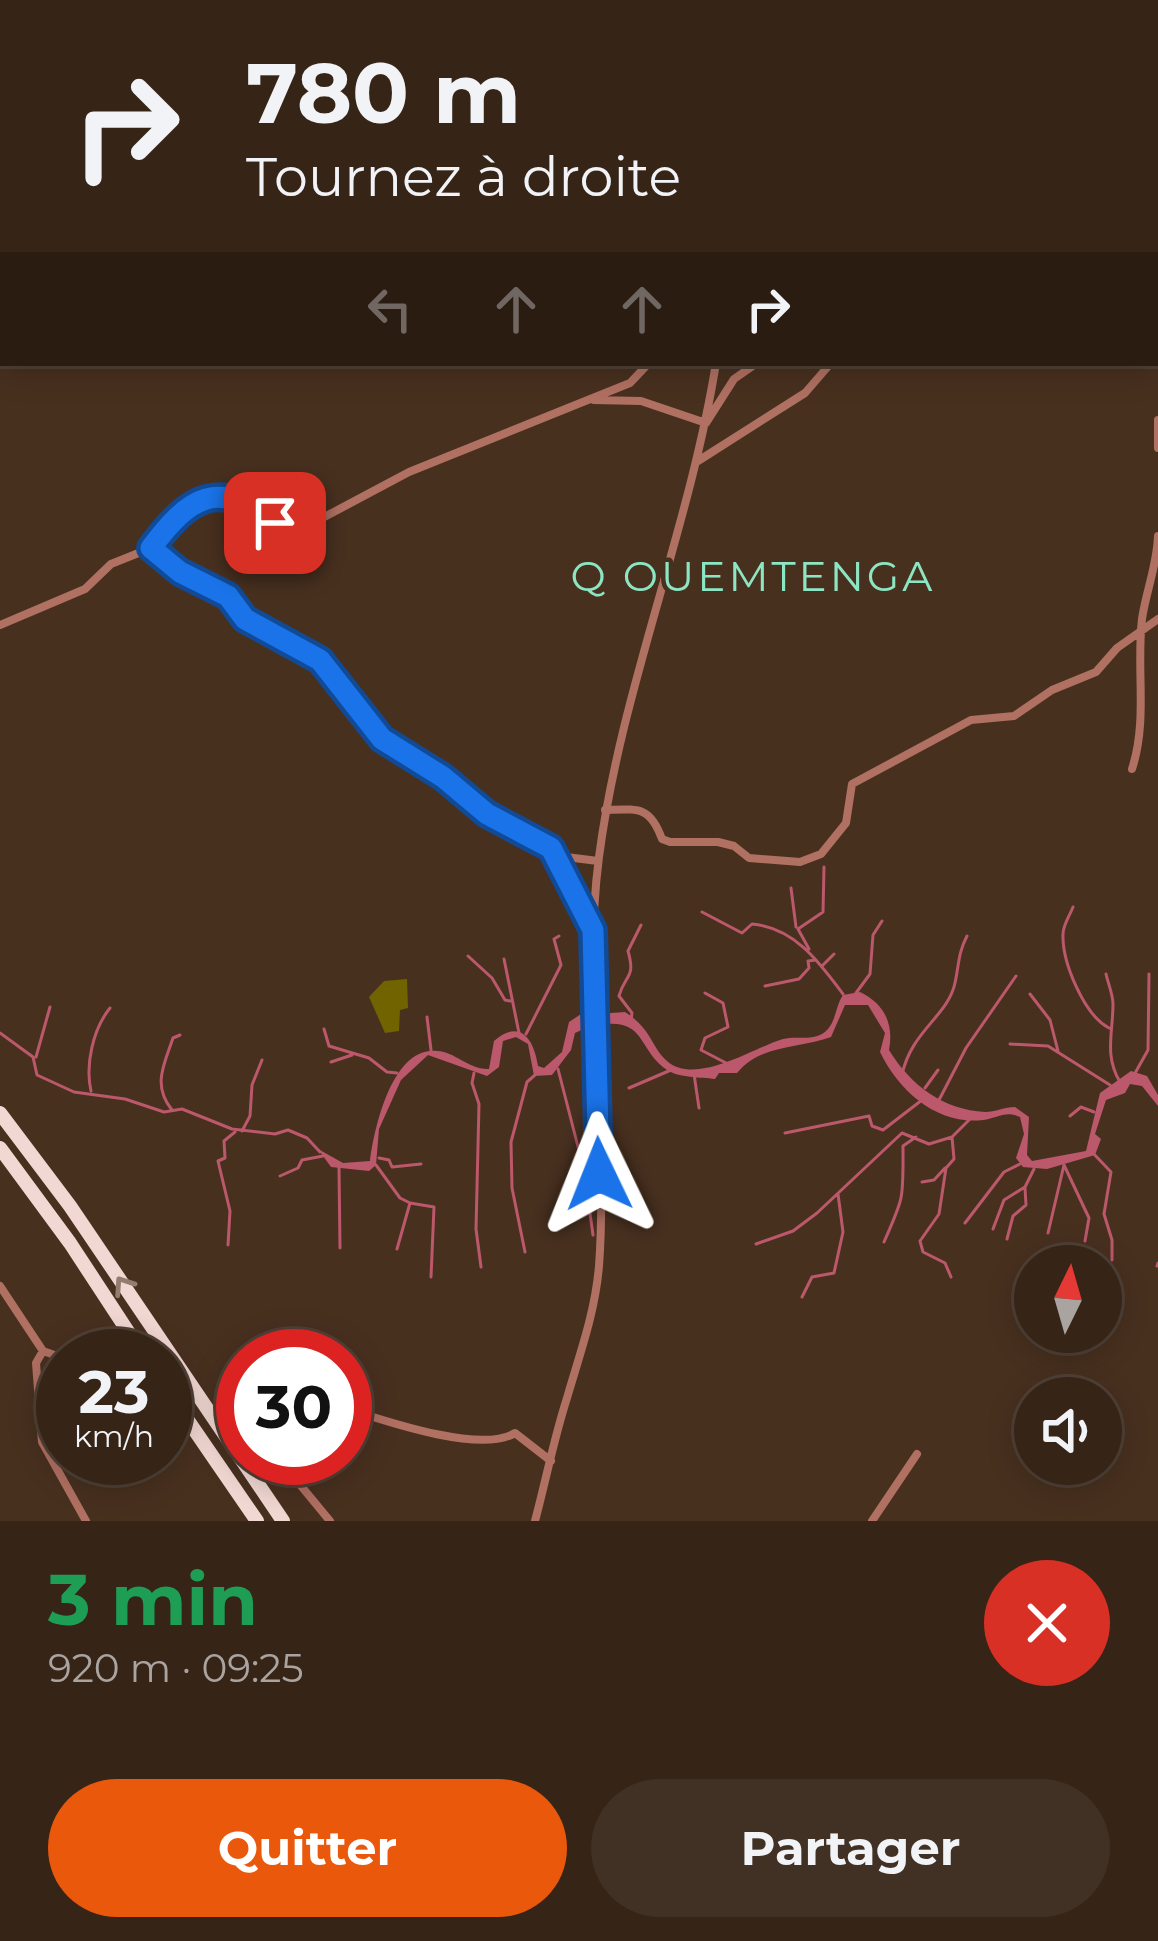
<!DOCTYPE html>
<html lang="fr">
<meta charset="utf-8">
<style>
body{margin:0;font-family:Montserrat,sans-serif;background:#413024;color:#f1f3f6;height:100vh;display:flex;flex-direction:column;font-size:45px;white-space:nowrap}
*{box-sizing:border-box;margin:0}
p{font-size:39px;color:#aaa4a1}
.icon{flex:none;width:66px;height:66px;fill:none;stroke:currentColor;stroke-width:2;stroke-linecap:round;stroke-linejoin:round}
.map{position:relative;height:1521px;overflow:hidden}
.sheet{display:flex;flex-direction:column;background:#362417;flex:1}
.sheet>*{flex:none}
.guide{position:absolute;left:0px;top:0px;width:1158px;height:366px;box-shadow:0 6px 30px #0003,0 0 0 3px #504136;background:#362417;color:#f1f3f6;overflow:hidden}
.needle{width:78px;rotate:5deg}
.buttons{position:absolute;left:1014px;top:1245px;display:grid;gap:24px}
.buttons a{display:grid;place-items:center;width:108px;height:108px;border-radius:50%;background:#362417;box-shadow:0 6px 30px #0003,0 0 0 3px #504136;font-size:60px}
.speed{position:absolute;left:36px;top:1329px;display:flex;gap:24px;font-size:60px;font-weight:700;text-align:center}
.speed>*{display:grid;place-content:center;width:156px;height:156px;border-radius:50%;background:#362417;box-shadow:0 6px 30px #0003,0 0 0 3px #504136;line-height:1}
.speed small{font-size:30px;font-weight:400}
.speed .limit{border:18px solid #d22;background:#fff;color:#111}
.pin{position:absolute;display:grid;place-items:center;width:102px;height:102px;color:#fff;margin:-51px;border-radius:24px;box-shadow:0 6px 18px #0006}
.me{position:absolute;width:132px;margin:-66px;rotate:358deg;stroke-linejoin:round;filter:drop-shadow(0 0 9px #0008)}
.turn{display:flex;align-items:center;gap:42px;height:252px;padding:0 48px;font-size:54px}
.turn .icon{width:156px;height:156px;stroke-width:2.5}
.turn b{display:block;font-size:84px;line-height:102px}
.lanes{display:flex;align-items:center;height:114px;padding:0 48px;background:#0003;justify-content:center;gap:60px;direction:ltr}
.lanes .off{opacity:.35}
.round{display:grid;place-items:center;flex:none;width:126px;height:126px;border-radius:63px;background:#413024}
.summary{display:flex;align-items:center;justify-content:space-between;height:204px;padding:0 48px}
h1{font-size:72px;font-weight:700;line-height:90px;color:#1e9e55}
.button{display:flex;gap:24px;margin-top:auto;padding:24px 48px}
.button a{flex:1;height:138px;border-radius:72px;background:#ea580c;color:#fff;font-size:48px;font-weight:700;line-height:138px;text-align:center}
.button a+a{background:#413024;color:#f1f3f6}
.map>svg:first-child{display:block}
</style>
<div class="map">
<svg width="1158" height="1521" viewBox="0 0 1158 1521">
<rect width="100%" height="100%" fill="#48301f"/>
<path fill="#706300" d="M 407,979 L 408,1008 L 400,1010 L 399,1031 L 385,1033 L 369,997 L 384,981 Z"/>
<path fill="#bb586b" d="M 860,992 C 885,1004 894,1025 889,1050 C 911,1086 944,1110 985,1112 C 995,1112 1005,1107 1015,1107 L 1029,1117 L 1027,1155 L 1032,1161 L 1086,1151 L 1100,1093 L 1131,1071 L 1147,1076 L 1158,1095 L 1158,1106 L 1142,1086 L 1130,1084 L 1125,1093 L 1106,1100 L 1095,1134 L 1101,1139 L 1095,1155 L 1047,1169 L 1023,1167 L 1016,1158 L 1024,1134 L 1020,1117 C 1005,1110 998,1118 983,1120 C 938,1125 900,1093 880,1052 L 885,1033 L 868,1005 L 845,1005 L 831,1037 C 798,1049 761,1044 737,1073 L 719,1073 L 715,1079 C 701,1077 679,1078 667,1070 C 637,1050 647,1017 598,1025 L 598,1014 L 625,1012 C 652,1029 651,1047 667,1061 C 696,1087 757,1046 783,1039 C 799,1035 815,1043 828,1029 C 836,1020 836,1005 843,995 Z
M 584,1012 L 593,1015 L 592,1025 L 575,1033 L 571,1050 L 552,1075 L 534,1076 L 528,1044 L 516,1037 L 503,1041 L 499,1067 L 487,1076 L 428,1055 L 401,1080 L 379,1129 L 376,1165 L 369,1171 L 331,1167 L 318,1149 L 343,1163 L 370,1161 C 374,1129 392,1046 437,1051 C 456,1052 469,1070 489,1069 L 494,1041 C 520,1018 534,1039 538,1066 L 544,1068 L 562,1052 L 569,1022 Z"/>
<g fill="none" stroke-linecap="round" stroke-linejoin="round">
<path stroke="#bb586b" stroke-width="3" d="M 791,888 L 796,927
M 1073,907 C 1070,915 1063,925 1063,934 C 1062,962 1084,1015 1109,1028
M 702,912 L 742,933 L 752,924 C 795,928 819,962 843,994
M 809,949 L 798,929 L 823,912 L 824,867
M 468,956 L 492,978 L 505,1000 L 510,1001
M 504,959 L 519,1033
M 823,965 L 834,954
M 1106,974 C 1108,983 1113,995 1113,1004 C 1113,1033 1104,1055 1120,1082
M 765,986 L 799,979 L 809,968 L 808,961 L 816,960
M 705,993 L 723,1003 L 728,1027 L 705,1038 L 701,1050 L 730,1065
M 856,993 L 870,974 L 873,935 L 882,921
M 1030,994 L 1050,1020 L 1058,1051
M 427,1017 L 431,1050
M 631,1020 L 632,1013 L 619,996 C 625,974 636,979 628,951 L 641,925
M 324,1029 L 329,1046 L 369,1058 L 387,1072 L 397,1073
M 0,1033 L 33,1057 L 37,1075 L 74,1092 L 125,1099 L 164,1112 L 182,1109 L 232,1129 L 275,1134 L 288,1130 L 307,1138 L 320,1152
M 526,1034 L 561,965 L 554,939 L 559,936
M 1010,1044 L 1048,1046 L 1110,1085
M 36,1057 L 50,1007
M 331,1062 L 352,1055
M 558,1069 L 584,1170 L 593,1235
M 474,1073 L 472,1083 L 479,1104 L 476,1229 L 481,1267
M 694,1074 L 699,1108
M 902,1075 C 911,1031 948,1016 955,983 C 959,965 958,953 967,936
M 1134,1075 L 1148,1050 L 1149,974
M 629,1088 L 671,1070
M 925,1088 L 938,1070
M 91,1091 C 85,1065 93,1029 110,1008
M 939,1100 L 966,1048 L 1016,976
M 172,1110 C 152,1085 164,1065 173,1038 L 180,1035
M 1070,1116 L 1081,1107 L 1094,1112
M 242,1131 L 250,1116 L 252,1085 L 262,1060
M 785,1133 L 869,1116 L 872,1126 L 883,1130 L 922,1100
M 1092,1152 L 1111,1172 L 1104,1214 L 1112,1240 L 1112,1260
M 379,1158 L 389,1160 L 392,1167 L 421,1164
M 376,1165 L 400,1198 L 410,1203 L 397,1249
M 1064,1165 L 1089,1218 L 1085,1241
M 339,1167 L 340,1248
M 280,1176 L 298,1168 L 302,1160 L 323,1156
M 922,1182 L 934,1180 L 945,1168
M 410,1203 L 434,1207 L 431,1277
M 965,1223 L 1004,1172 L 1020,1164
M 993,1229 L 1004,1200 L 1025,1187 L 1034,1169
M 1048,1233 L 1064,1165
M 1007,1239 L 1013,1216 L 1026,1205 L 1025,1188
M 884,1242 C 905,1195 903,1198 903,1146 L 916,1137
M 756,1244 L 793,1231 L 817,1213 L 902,1133 L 929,1144 L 952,1137 L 970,1119
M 228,1245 L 230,1211 L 218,1161 L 225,1158 L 224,1141 L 235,1132
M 525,1252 L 512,1188 L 511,1142 L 527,1082 L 535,1075
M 1157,1266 L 1158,1263
M 951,1277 L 945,1263 L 923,1252 L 920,1241 L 939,1214 L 946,1168 L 954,1159 L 952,1137
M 802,1297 L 812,1277 L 834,1273 L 843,1232 L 838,1194"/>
<path stroke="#b07062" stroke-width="8" d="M 163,3 L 170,0
M 747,3 L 747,0
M 834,3 L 835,0
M 0,53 L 3,52
M 0,71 L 3,69
M 1155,316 L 1158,315
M 594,400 L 641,401 L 706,423 L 734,379 L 757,363
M 1158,420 L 1158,448
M 698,461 L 805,393 L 831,363
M 151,548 L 180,572 L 228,595 L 245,619 L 320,660 L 382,739 L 443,777 L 487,814 L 552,848 L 592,928
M 0,625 L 85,589 L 111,564 L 151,548 L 186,505 L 199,499 L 242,502 L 280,528 L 298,531 L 409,472 L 630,383 L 649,363
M 1132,769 C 1148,720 1136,669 1142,619 C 1146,591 1157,566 1158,536
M 605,810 C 639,809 650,806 662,839 L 670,842 L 718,842 L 734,846 L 749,858 L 800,862 L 821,854 L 846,823 L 852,784 L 971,720 L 1014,716 L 1052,690 L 1096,672 L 1117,648 L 1158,619
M 558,856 L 598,861
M 0,1286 L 43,1351 L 63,1358
M 43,1351 L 36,1363 L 42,1442 L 86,1521
M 345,1408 C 385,1421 481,1454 515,1433 L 551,1461
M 278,1458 L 330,1521
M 535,1521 C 546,1480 554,1438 567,1398 C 580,1353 595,1313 599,1266 C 609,1130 581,993 599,857 C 621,689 689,531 716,363
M 872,1521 L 917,1454"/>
<path stroke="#f2d8d2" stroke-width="14" d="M 0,1113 L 70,1206 L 283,1521
M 0,1148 L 70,1243 L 144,1356
M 165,1387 L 257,1521"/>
</g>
<defs><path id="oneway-chevron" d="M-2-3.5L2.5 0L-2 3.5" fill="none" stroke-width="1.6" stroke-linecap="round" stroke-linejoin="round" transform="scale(3)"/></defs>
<use stroke="#947c70" href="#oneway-chevron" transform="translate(123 1285) rotate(-124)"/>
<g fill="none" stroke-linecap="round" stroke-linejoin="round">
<defs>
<path id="route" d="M 275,523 C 218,477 189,497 151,548 L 180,572 L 228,596 L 245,619 L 320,660 L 382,739 L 443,777 L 487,814 L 551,848 L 593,930 L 599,1174"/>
</defs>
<use href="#route" stroke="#114b97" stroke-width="30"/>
<use href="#route" stroke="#1a73e8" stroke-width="21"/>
</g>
<g text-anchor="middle" stroke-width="9" stroke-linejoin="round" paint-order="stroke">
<g font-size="42" letter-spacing="3" fill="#8ce6c3" stroke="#48301f">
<text x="753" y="591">Q OUEMTENGA</text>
</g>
</g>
</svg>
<div class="buttons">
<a><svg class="needle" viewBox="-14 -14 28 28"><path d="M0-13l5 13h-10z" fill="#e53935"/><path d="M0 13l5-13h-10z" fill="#aaa4a1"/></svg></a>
<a><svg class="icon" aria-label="sound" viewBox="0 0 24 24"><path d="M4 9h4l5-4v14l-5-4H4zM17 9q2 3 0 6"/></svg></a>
</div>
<div class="speed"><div>23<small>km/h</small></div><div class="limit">30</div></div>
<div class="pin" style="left:275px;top:523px;background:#d93025"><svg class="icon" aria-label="arrive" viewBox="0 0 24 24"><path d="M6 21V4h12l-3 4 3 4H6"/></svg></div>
<svg class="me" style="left:599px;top:1174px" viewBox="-20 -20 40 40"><path d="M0-17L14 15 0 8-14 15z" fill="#1a73e8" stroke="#fff" stroke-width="4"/></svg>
<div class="guide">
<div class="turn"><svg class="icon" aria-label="right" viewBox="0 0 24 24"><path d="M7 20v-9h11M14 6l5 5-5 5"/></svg><div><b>780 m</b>Tournez à droite</div></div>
<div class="lanes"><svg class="icon off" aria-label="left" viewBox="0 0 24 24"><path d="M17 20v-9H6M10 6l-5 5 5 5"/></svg><svg class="icon off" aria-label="ahead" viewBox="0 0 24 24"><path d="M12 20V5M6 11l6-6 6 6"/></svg><svg class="icon off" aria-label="ahead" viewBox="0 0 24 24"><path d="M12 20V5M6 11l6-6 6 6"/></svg><svg class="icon" aria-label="right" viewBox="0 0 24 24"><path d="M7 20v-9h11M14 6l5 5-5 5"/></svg></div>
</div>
</div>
<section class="sheet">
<div class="summary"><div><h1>3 min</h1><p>920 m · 09:25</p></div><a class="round" style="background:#d93025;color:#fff"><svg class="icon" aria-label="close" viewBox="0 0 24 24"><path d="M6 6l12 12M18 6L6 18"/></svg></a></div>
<div class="button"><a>Quitter</a><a>Partager</a></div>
</section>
